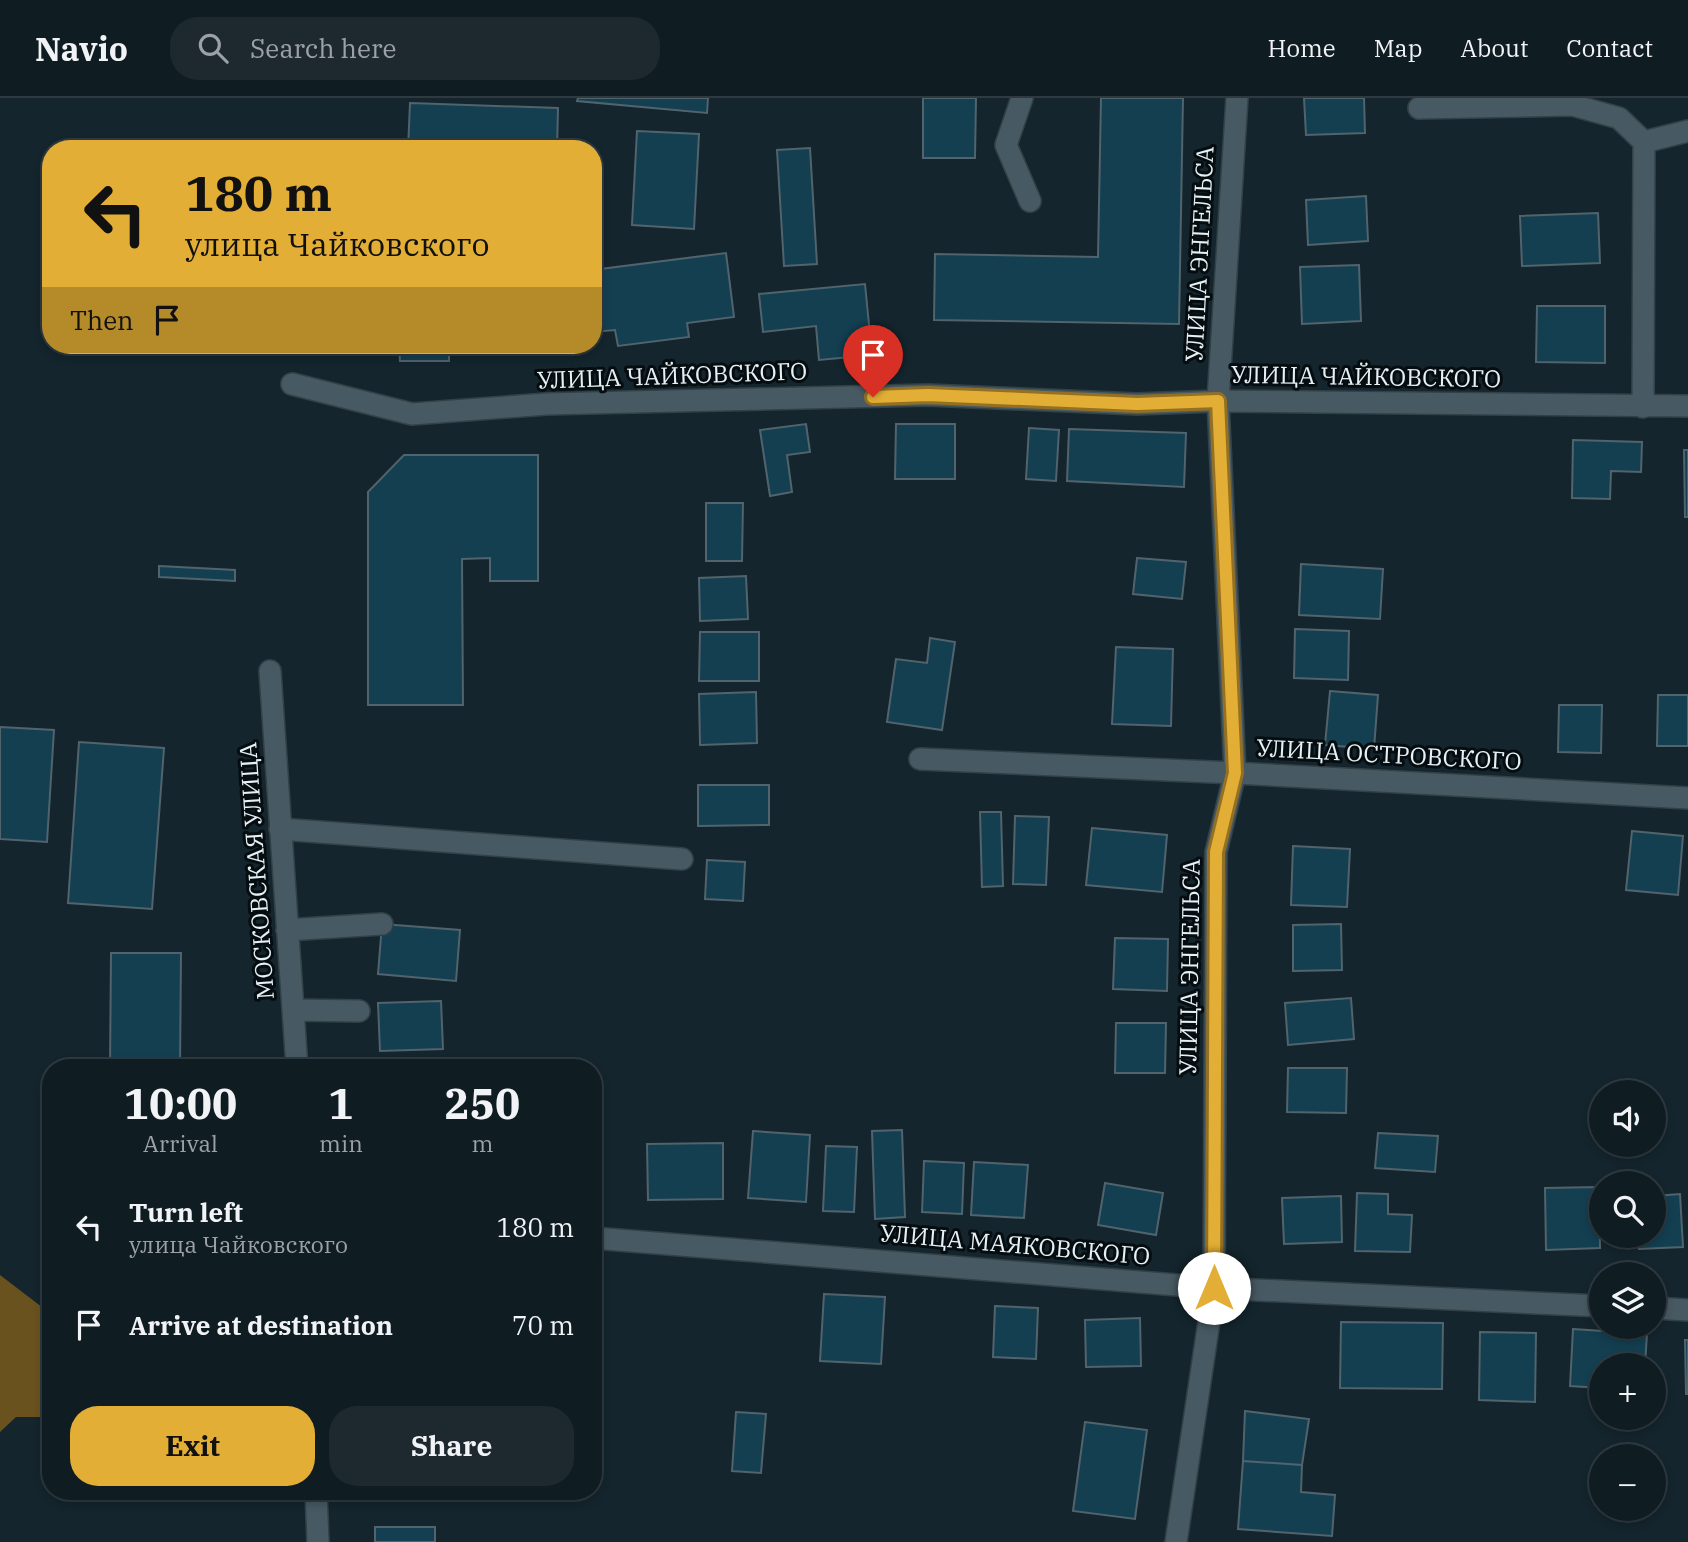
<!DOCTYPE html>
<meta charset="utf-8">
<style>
body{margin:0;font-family:"IBM Plex Serif",serif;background:#1d292f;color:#f1f3f6;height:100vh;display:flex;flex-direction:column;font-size:26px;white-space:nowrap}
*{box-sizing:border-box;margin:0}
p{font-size:23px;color:#9ba1a5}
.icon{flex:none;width:38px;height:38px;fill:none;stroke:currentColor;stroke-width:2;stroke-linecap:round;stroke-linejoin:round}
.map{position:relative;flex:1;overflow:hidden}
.details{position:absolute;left:42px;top:961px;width:560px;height:441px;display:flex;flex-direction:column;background:#0f1c22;border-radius:28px;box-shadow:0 4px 10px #0003,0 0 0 2px #2f3a40}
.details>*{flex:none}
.guide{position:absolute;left:42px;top:42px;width:560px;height:214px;border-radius:28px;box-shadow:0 4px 10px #0003,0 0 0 2px #2f3a40;background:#e3ae35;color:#111;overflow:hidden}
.controls{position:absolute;left:1589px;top:982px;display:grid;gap:14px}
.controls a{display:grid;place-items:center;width:77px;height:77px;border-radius:50%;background:#0f1c22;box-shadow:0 4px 10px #0003,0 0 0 2px #2f3a40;font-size:35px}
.pin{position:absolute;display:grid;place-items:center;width:60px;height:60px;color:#fff;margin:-72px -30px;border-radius:50% 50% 50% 0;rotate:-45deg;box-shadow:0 0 7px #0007}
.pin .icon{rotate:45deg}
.me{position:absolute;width:77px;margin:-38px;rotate:0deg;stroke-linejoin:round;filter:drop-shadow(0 0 5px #0008)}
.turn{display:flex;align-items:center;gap:24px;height:147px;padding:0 28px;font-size:32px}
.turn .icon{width:91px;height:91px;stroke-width:2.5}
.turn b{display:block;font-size:49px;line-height:60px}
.then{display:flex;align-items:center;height:66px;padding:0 28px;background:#0003;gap:14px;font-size:26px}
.eta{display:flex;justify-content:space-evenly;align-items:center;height:119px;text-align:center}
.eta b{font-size:42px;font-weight:700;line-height:49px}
.button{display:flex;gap:14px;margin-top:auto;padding:14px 28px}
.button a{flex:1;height:80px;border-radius:28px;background:#e3ae35;color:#111;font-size:28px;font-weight:700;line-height:80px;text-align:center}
.button a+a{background:#1d292f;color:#f1f3f6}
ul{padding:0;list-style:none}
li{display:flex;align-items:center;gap:21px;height:98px;padding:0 28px}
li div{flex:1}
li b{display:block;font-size:26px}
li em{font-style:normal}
header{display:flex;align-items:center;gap:42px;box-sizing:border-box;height:98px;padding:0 35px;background:#0f1c22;border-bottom:2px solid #2f3a40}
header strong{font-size:33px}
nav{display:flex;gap:38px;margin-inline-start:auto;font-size:24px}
.search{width:490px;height:63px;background:#1d292f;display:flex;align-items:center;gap:18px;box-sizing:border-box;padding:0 24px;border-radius:28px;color:#9ba1a5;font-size:26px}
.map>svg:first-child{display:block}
</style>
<header>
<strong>Navio</strong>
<div class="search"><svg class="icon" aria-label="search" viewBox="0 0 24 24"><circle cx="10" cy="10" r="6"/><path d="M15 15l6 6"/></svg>Search here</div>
<nav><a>Home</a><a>Map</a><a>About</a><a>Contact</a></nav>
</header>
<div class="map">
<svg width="1688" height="1444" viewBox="0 0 1688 1444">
<rect width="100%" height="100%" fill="#14252d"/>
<path fill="#6a521e" d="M 0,1177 L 51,1216 L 51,1319 L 16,1319 L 0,1334 Z"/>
<path fill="#133f51" stroke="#51636c" stroke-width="2" d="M 578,0 L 708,0 L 707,15 L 577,3 Z
M 923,0 L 976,0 L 975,60 L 923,60 Z
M 1101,0 L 1183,0 L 1179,226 L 934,222 L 935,156 L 1098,159 Z
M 1304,0 L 1364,0 L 1365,35 L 1306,37 Z
M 410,5 L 558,10 L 557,51 L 408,51 Z
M 637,33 L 699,36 L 694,131 L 632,127 Z
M 810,50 L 817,166 L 784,168 L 777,52 Z
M 1366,98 L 1368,143 L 1308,147 L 1306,102 Z
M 1598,115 L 1600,165 L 1522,168 L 1520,118 Z
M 726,155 L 734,219 L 687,225 L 689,239 L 618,248 L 615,232 L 593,234 L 593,172 Z
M 1359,167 L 1361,223 L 1302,226 L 1300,169 Z
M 865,186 L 872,257 L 819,262 L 816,228 L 763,234 L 759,196 Z
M 1537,208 L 1605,208 L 1605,265 L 1536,264 Z
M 399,247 L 449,247 L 449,263 L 400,263 Z
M 806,326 L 810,354 L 787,357 L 792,394 L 770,398 L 760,332 Z
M 896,326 L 955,326 L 955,381 L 895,381 Z
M 1029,330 L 1059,332 L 1056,383 L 1026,381 Z
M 1069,331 L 1186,335 L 1184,389 L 1067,383 Z
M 1573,342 L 1642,344 L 1641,374 L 1611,373 L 1610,401 L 1572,400 Z
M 1684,352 L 1688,352 L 1688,419 L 1685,419 Z
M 404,357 L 538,357 L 538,483 L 490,483 L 490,460 L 462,461 L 463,607 L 368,607 L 368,394 Z
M 706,405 L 743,405 L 742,463 L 706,463 Z
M 1137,460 L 1186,464 L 1182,501 L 1133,496 Z
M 1301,466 L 1383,471 L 1380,521 L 1299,517 Z
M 159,468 L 235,472 L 235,483 L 159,479 Z
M 746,478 L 748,521 L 700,523 L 699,480 Z
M 1295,531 L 1349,533 L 1348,582 L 1294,580 Z
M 700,534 L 759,534 L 759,583 L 699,583 Z
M 930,540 L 955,544 L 942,632 L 887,624 L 896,561 L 927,565 Z
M 1116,549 L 1173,551 L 1171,628 L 1112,626 Z
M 1330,593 L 1378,597 L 1374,651 L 1325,647 Z
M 756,594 L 757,645 L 700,647 L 699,596 Z
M 1658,597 L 1688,597 L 1688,648 L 1657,648 Z
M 1559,607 L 1602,607 L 1601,655 L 1558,654 Z
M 0,629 L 54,632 L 47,744 L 0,741 Z
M 79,644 L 164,650 L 152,811 L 68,805 Z
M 698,687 L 769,687 L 769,727 L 698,728 Z
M 980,714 L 1001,714 L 1003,788 L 982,789 Z
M 1015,718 L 1049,719 L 1046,787 L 1013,786 Z
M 1092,730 L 1167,737 L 1162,794 L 1086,787 Z
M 1632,733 L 1683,738 L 1678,797 L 1626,792 Z
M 1293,748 L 1350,751 L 1347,809 L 1291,807 Z
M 707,762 L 745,764 L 743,803 L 705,801 Z
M 382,826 L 460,832 L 456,883 L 378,876 Z
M 1341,826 L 1342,872 L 1293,873 L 1293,827 Z
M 1115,840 L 1168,841 L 1167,893 L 1113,891 Z
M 111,855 L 181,855 L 180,970 L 110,970 Z
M 1351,900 L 1354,941 L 1288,947 L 1285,905 Z
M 441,903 L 443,951 L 380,953 L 378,905 Z
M 1116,925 L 1166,925 L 1165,975 L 1115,975 Z
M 1288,970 L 1347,970 L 1346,1015 L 1287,1014 Z
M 902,1032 L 905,1119 L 875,1121 L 872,1033 Z
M 753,1033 L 810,1037 L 806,1104 L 748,1100 Z
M 1378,1035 L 1438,1038 L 1435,1074 L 1375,1070 Z
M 723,1045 L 723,1101 L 648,1102 L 647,1046 Z
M 826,1048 L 857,1049 L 854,1114 L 823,1113 Z
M 924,1063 L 964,1065 L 962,1116 L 922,1114 Z
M 974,1064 L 1028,1067 L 1024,1120 L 971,1117 Z
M 1105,1085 L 1163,1095 L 1156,1137 L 1098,1127 Z
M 1599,1089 L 1600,1150 L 1546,1152 L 1545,1090 Z
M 1357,1095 L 1388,1096 L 1388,1116 L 1412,1117 L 1410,1154 L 1355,1153 Z
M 1680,1096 L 1683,1149 L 1639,1151 L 1638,1138 L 1654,1138 L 1654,1098 Z
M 1341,1098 L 1342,1144 L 1284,1146 L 1282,1100 Z
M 824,1196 L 885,1199 L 881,1266 L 820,1263 Z
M 995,1208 L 1038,1210 L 1036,1261 L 993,1259 Z
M 1140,1220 L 1141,1268 L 1086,1269 L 1085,1222 Z
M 1341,1224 L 1443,1225 L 1442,1291 L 1340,1290 Z
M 1573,1231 L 1647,1236 L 1645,1267 L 1601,1267 L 1601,1290 L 1570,1288 Z
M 1480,1234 L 1536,1235 L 1535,1304 L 1479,1302 Z
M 1685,1242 L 1688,1242 L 1688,1296 L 1686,1296 Z
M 1245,1313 L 1309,1321 L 1302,1367 L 1243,1363 Z
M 736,1314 L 766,1316 L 761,1375 L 732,1373 Z
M 1085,1324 L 1147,1332 L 1135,1421 L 1073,1413 Z
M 1243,1363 L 1302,1367 L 1301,1394 L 1335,1397 L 1332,1438 L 1238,1431 Z
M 383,1393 L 433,1393 L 433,1402 L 382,1398 Z
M 375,1429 L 435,1429 L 435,1444 L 375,1444 Z"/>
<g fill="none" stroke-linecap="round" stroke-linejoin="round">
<defs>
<path id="minor" d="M 1022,0 L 1006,47 L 1030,103
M 1419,10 L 1572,7 L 1619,20 L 1644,44
M 292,286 L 412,316 L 547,306 L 928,297 L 1137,306 L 1218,303 L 1688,308
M 1643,309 L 1644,44 L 1688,33
M 270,573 L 297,970
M 920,661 L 1235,675 L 1688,700
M 280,731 L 682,761
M 287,832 L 382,826
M 293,912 L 359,913
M 593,1140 L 1214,1190 L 1601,1208
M 1654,1210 L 1688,1212
M 316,1393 L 318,1444
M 1176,1444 L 1214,1190 L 1216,754 L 1235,675 L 1218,303 L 1237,0"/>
</defs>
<use href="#minor" stroke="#334046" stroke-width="24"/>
<use href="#minor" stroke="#475962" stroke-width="21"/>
</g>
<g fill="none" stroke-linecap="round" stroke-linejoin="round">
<defs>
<path id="route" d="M 873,299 L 928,297 L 1137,306 L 1218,303 L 1235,675 L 1216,754 L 1214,1190"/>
</defs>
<use href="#route" stroke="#947122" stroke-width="18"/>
<use href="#route" stroke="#e3ae35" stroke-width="12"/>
</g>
<g text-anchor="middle" stroke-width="6" stroke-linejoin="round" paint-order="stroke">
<g font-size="24" fill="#e6f1f6" stroke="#060d10">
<text transform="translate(1200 156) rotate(-87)" y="8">УЛИЦА ЭНГЕЛЬСА</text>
<text transform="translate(672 278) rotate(-2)" y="8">УЛИЦА ЧАЙКОВСКОГО</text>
<text transform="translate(1366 279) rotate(1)" y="8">УЛИЦА ЧАЙКОВСКОГО</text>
<text transform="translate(1389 657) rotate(3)" y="8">УЛИЦА ОСТРОВСКОГО</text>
<text transform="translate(257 773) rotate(-94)" y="8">МОСКОВСКАЯ УЛИЦА</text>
<text transform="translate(1190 869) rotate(-89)" y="8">УЛИЦА ЭНГЕЛЬСА</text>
<text transform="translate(1015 1147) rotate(5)" y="8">УЛИЦА МАЯКОВСКОГО</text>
</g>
</g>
</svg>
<div class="controls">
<a><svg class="icon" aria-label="sound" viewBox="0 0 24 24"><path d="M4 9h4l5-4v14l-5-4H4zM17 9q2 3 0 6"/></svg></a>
<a><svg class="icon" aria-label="search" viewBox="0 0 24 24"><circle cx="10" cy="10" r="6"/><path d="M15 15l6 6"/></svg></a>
<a><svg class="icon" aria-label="layers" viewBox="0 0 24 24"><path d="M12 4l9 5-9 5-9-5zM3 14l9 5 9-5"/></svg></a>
<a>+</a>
<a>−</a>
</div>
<div class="pin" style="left:873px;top:299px;background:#d93025"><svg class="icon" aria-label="arrive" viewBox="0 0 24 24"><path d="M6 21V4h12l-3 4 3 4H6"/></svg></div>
<svg class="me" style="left:1214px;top:1190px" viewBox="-20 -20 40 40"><circle r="19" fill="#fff"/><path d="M0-13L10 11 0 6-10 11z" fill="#e3ae35"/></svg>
<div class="guide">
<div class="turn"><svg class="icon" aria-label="left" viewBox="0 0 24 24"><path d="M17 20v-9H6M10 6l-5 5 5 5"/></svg><div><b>180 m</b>улица Чайковского</div></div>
<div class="then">Then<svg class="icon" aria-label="arrive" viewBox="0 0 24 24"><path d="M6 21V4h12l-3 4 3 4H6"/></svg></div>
</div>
<section class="details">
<div class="eta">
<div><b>10:00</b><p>Arrival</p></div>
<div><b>1</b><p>min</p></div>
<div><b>250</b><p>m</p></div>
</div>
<ul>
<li><svg class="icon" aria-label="left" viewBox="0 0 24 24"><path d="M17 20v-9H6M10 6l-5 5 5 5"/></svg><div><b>Turn left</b><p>улица Чайковского</p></div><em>180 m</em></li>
<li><svg class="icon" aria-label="arrive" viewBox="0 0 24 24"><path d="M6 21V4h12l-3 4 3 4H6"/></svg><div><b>Arrive at destination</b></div><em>70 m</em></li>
</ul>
<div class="button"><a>Exit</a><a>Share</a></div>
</section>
</div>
